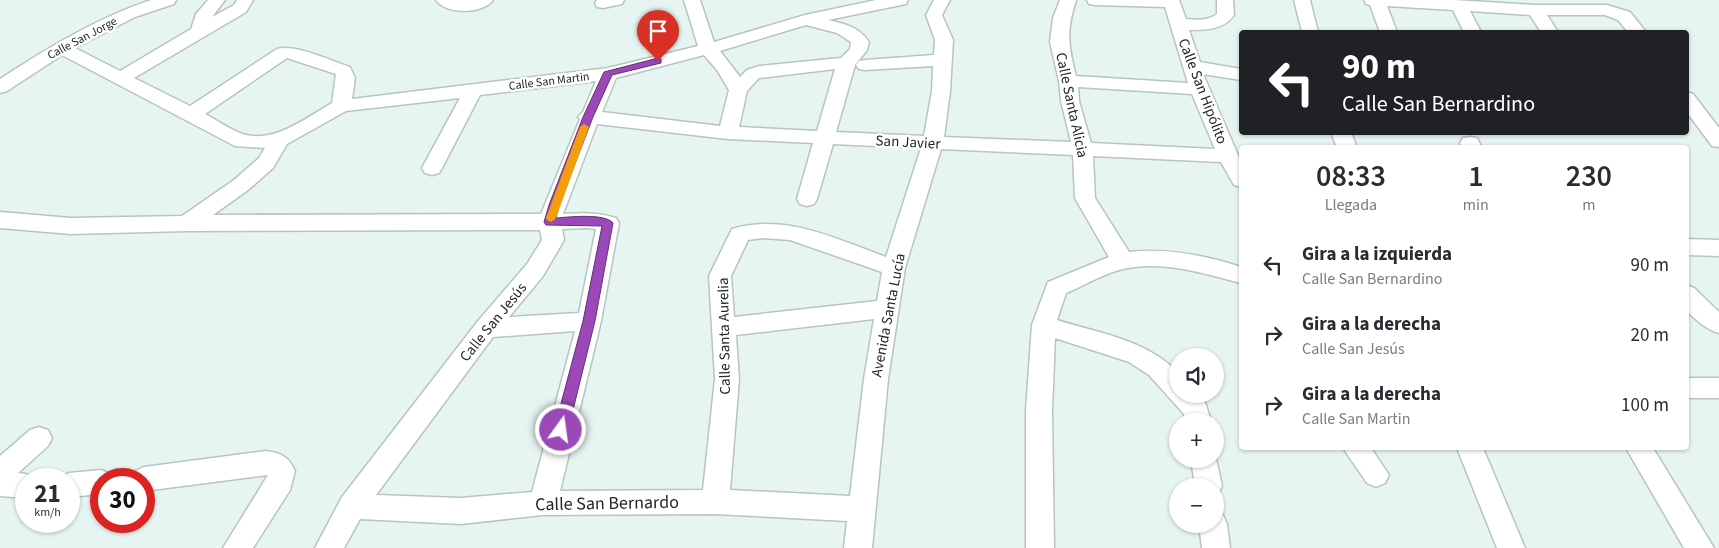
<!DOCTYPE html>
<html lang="es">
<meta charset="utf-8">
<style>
body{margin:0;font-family:"Source Sans 3",sans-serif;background:#f2f2f3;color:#2b2b33;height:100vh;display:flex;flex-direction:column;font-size:19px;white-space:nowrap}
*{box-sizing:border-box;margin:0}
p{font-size:16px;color:#7c7c81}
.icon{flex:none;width:28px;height:28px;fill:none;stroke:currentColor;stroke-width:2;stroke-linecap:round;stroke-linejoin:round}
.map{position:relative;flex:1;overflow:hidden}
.sheet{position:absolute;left:1239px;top:145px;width:450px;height:305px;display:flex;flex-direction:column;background:#fff;border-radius:5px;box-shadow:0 1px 4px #0004}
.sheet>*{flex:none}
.banner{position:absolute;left:1239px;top:30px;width:450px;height:105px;border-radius:5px;box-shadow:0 1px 4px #0004;background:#202124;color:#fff;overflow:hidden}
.fabs{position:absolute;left:1169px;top:348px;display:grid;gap:10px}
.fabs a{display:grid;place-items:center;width:55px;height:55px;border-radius:50%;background:#fff;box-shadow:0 1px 4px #0004;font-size:25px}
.speed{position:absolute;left:15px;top:468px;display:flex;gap:10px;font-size:25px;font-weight:700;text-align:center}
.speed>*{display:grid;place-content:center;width:65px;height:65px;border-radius:50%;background:#fff;box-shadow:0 1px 4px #0004;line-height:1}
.speed small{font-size:12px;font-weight:400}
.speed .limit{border:8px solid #d22;background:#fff;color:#111}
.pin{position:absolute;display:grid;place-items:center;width:42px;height:42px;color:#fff;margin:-51px -21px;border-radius:50% 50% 50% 0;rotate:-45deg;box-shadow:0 0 5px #0007}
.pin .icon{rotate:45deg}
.me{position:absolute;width:55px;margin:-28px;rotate:14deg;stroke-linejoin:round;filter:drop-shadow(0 0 4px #0008)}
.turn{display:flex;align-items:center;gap:18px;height:105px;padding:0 20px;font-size:22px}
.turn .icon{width:65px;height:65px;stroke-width:2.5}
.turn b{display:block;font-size:35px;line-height:42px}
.eta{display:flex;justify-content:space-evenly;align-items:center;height:85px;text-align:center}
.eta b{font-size:30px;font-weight:600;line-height:35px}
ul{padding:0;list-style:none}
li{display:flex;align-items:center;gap:15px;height:70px;padding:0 20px}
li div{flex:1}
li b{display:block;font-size:19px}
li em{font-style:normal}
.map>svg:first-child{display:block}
</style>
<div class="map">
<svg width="1719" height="548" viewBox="0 0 1719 548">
<rect width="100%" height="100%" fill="#e7f5f2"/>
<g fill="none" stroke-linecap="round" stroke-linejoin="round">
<defs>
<path id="minor" d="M 151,0 L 176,0 L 174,4 L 135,17 L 75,48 L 120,71 L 191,29 L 196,14 L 208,0 L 225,0 L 212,17 L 234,5 L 237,0 L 253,0 L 246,12 L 134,78 L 190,106 L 277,49 C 296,44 331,61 350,67 L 355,78 L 352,99 L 608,68 L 698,46 L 684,0 L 700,0 L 714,42 L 805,15 L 876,0 L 908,0 L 906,4 L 828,20 C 845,24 859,27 869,42 L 867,50 L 855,65 L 836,132 L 924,136 L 932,91 L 933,66 L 865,70 L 859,69 L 856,65 L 859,61 L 865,60 L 934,55 L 935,40 L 926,15 L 934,0 L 950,0 L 942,15 L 953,40 L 950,91 L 944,137 L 1071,142 L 1061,101 L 1059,81 L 1050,42 L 1053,18 L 1060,0 L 1076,0 C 1066,32 1068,44 1076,76 L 1188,83 L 1165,7 L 1095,5 L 1089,4 L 1087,0 L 1179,0 L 1186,19 C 1197,20 1208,21 1217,14 L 1217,0 L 1233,0 L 1234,15 C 1224,30 1205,30 1189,30 L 1200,62 L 1241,69 L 1241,80 L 1203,74 L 1241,162 L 1241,187 L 1234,185 L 1221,162 L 1093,156 L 1095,198 L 1129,252 C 1167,248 1205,255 1241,267 L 1241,283 C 1203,273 1159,259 1119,270 C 1101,275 1083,286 1066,293 L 1057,320 C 1098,333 1148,340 1178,373 L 1178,394 L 1197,394 L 1205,402 L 1211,421 L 1185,421 L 1184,414 L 1149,375 L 1129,362 L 1055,338 L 1052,410 L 1054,548 L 1026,548 L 1026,410 L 1032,325 L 1048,282 L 1109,257 L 1075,198 L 1073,155 L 941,149 L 905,268 L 888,379 L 872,548 L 844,548 L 847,521 L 715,514 L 543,515 L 461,524 L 360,519 L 344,548 L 315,548 L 342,497 L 478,321 L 527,264 L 542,240 L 540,230 L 187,231 L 71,234 L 0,228 L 0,212 L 71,218 L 182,216 L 234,180 L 259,158 L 265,148 L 235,146 L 62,55 L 7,91 L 0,93 L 0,79 C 48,48 97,18 151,0 ZM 806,25 L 837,33 L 851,42 L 850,49 L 841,58 L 759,66 L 747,70 L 740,77 L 720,51 ZM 704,55 L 717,70 L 729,90 L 720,126 L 602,112 L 616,78 ZM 287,58 L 336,74 L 332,103 C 307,117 277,142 246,135 C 233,132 217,120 205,114 ZM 835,69 L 817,131 L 739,127 L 747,91 L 759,78 ZM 596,81 L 583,112 L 578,117 L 580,119 L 541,214 L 213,215 L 248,190 L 273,168 L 287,144 L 346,111 L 460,98 L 422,168 L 425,173 L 432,175 L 439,173 L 442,168 L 480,95 ZM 1078,87 L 1192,94 L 1215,149 L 1091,143 L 1079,101 ZM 597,124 L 728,139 L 813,143 L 797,199 L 800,204 L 807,206 L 814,204 L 817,199 L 833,144 L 921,148 L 886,257 C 836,239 786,213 732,229 L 709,276 L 715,379 L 703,490 L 560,491 L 601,321 L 619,223 L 616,218 C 598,212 581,213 563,214 ZM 586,228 L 596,229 L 579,313 L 509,317 L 543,276 L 564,240 L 562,229 ZM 763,238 L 790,240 L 882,272 L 877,301 L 734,317 L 731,276 L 748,240 ZM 874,319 L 864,379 L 850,496 L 730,490 L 739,379 L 736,335 ZM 575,331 L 532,492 L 461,498 L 376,495 L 493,337 Z
M 436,0 L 493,0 C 484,14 446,15 436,0 Z
M 597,0 L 624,0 L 622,4 L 603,8 L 597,7 L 595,3 Z
M 1294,0 L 1310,0 L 1318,32 L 1302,32 Z
M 1364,0 L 1454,0 L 1535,5 L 1607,5 L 1630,12 L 1646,32 L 1628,32 L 1618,20 L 1605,15 L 1547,15 L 1558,32 L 1541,32 L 1530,15 L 1470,11 L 1481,32 L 1464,32 L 1453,10 L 1387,6 L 1397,32 L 1380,32 L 1370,5 L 1366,4 Z
M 1686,92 L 1693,94 L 1719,128 L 1719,147 L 1712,146 L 1686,111 Z
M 1331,132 L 1351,132 L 1357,148 L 1337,148 Z
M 1470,137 L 1477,138 L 1482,148 L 1462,148 L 1460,143 L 1463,138 Z
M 1686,239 L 1719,240 L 1719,256 L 1686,255 Z
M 1686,285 L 1694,288 L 1719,312 L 1719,333 C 1705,329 1696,320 1686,310 Z
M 1686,378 L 1719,378 L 1719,398 L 1686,398 Z
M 39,427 L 48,430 L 52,438 L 48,446 L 18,473 L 26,474 L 36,479 L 26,479 L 26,498 L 0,496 L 0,456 L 30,430 Z
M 1343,448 L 1371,448 L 1389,475 L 1385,483 L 1376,487 L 1367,483 Z
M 1457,448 L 1483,448 L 1525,548 L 1497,548 Z
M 1626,448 L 1653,448 L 1714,548 L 1684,548 Z
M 266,451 C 281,453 289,457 295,471 L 290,490 L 253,548 L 223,548 L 268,475 L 144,491 L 144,479 L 131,479 L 135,471 L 144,467 Z
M 1215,454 L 1222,486 L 1218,495 L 1215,495 L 1215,486 L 1195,486 L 1191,459 L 1215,459 Z
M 101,470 L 111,474 L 113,479 L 101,479 L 101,494 L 69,497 L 69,479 L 58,479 L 69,473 Z
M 1215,512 L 1223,515 L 1227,524 L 1230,548 L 1202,548 L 1199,524 L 1215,524 Z"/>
</defs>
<use href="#minor" stroke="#b7c4c2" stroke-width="3"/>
<use href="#minor" fill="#fff" fill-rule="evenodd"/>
</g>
<path fill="#9b49b8" stroke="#652f78" d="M 658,58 L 661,59 L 661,63 L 612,75 L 593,117 L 559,205 L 556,218 C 569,217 605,213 613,223 L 595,321 L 568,430 L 566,434 L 561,436 L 556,434 L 554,430 L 583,321 L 602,226 L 546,225 L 544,222 L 549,205 L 583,117 L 604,72 Z"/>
<path fill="#f59e0b" d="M 584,124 L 589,127 L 556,218 L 551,222 L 547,220 L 546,218 L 580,127 Z"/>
<g text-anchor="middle" stroke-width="5" stroke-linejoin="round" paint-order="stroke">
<g font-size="12" fill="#232827" stroke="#fff">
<text transform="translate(82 38) rotate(-28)" y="4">Calle San Jorge</text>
<text transform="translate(549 81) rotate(-7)" y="4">Calle San Martin</text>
</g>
<g font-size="15" fill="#232827" stroke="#fff">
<text transform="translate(1203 91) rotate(69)" y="5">Calle San Hipólito</text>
<text transform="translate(1072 105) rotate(78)" y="5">Calle Santa Alicia</text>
<text transform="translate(908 142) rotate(3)" y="5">San Javier</text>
<text transform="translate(888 315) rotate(-79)" y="5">Avenida Santa Lucía</text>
<text transform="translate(493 322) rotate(-51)" y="5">Calle San Jesús</text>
<text transform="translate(724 336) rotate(-91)" y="5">Calle Santa Aurelia</text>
</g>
<g font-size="18" fill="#232827" stroke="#fff">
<text transform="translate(607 503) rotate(-1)" y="6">Calle San Bernardo</text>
</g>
</g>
</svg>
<div class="fabs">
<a><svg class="icon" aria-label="sound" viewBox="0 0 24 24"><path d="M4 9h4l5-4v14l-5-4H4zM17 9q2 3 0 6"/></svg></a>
<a>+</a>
<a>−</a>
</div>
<div class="speed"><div>21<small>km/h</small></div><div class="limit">30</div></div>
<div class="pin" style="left:658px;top:61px;background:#d93025"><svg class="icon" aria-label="arrive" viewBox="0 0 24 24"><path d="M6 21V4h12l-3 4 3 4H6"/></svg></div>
<svg class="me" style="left:561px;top:430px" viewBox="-20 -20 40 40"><circle r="17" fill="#9b49b8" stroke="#fff" stroke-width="3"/><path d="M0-11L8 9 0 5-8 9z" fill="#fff"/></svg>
<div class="banner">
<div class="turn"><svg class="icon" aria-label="left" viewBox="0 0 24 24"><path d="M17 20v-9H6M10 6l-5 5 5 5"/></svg><div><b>90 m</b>Calle San Bernardino</div></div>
</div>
<section class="sheet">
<div class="eta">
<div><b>08:33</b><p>Llegada</p></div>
<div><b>1</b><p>min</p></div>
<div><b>230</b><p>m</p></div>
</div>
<ul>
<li><svg class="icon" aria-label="left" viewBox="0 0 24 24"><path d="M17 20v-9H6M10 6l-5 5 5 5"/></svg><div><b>Gira a la izquierda</b><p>Calle San Bernardino</p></div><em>90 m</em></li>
<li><svg class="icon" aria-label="right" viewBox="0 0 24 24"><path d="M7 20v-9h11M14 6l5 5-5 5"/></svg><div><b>Gira a la derecha</b><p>Calle San Jesús</p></div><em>20 m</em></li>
<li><svg class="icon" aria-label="right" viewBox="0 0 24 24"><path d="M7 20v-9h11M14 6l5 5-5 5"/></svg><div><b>Gira a la derecha</b><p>Calle San Martin</p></div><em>100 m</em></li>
</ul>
</section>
</div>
